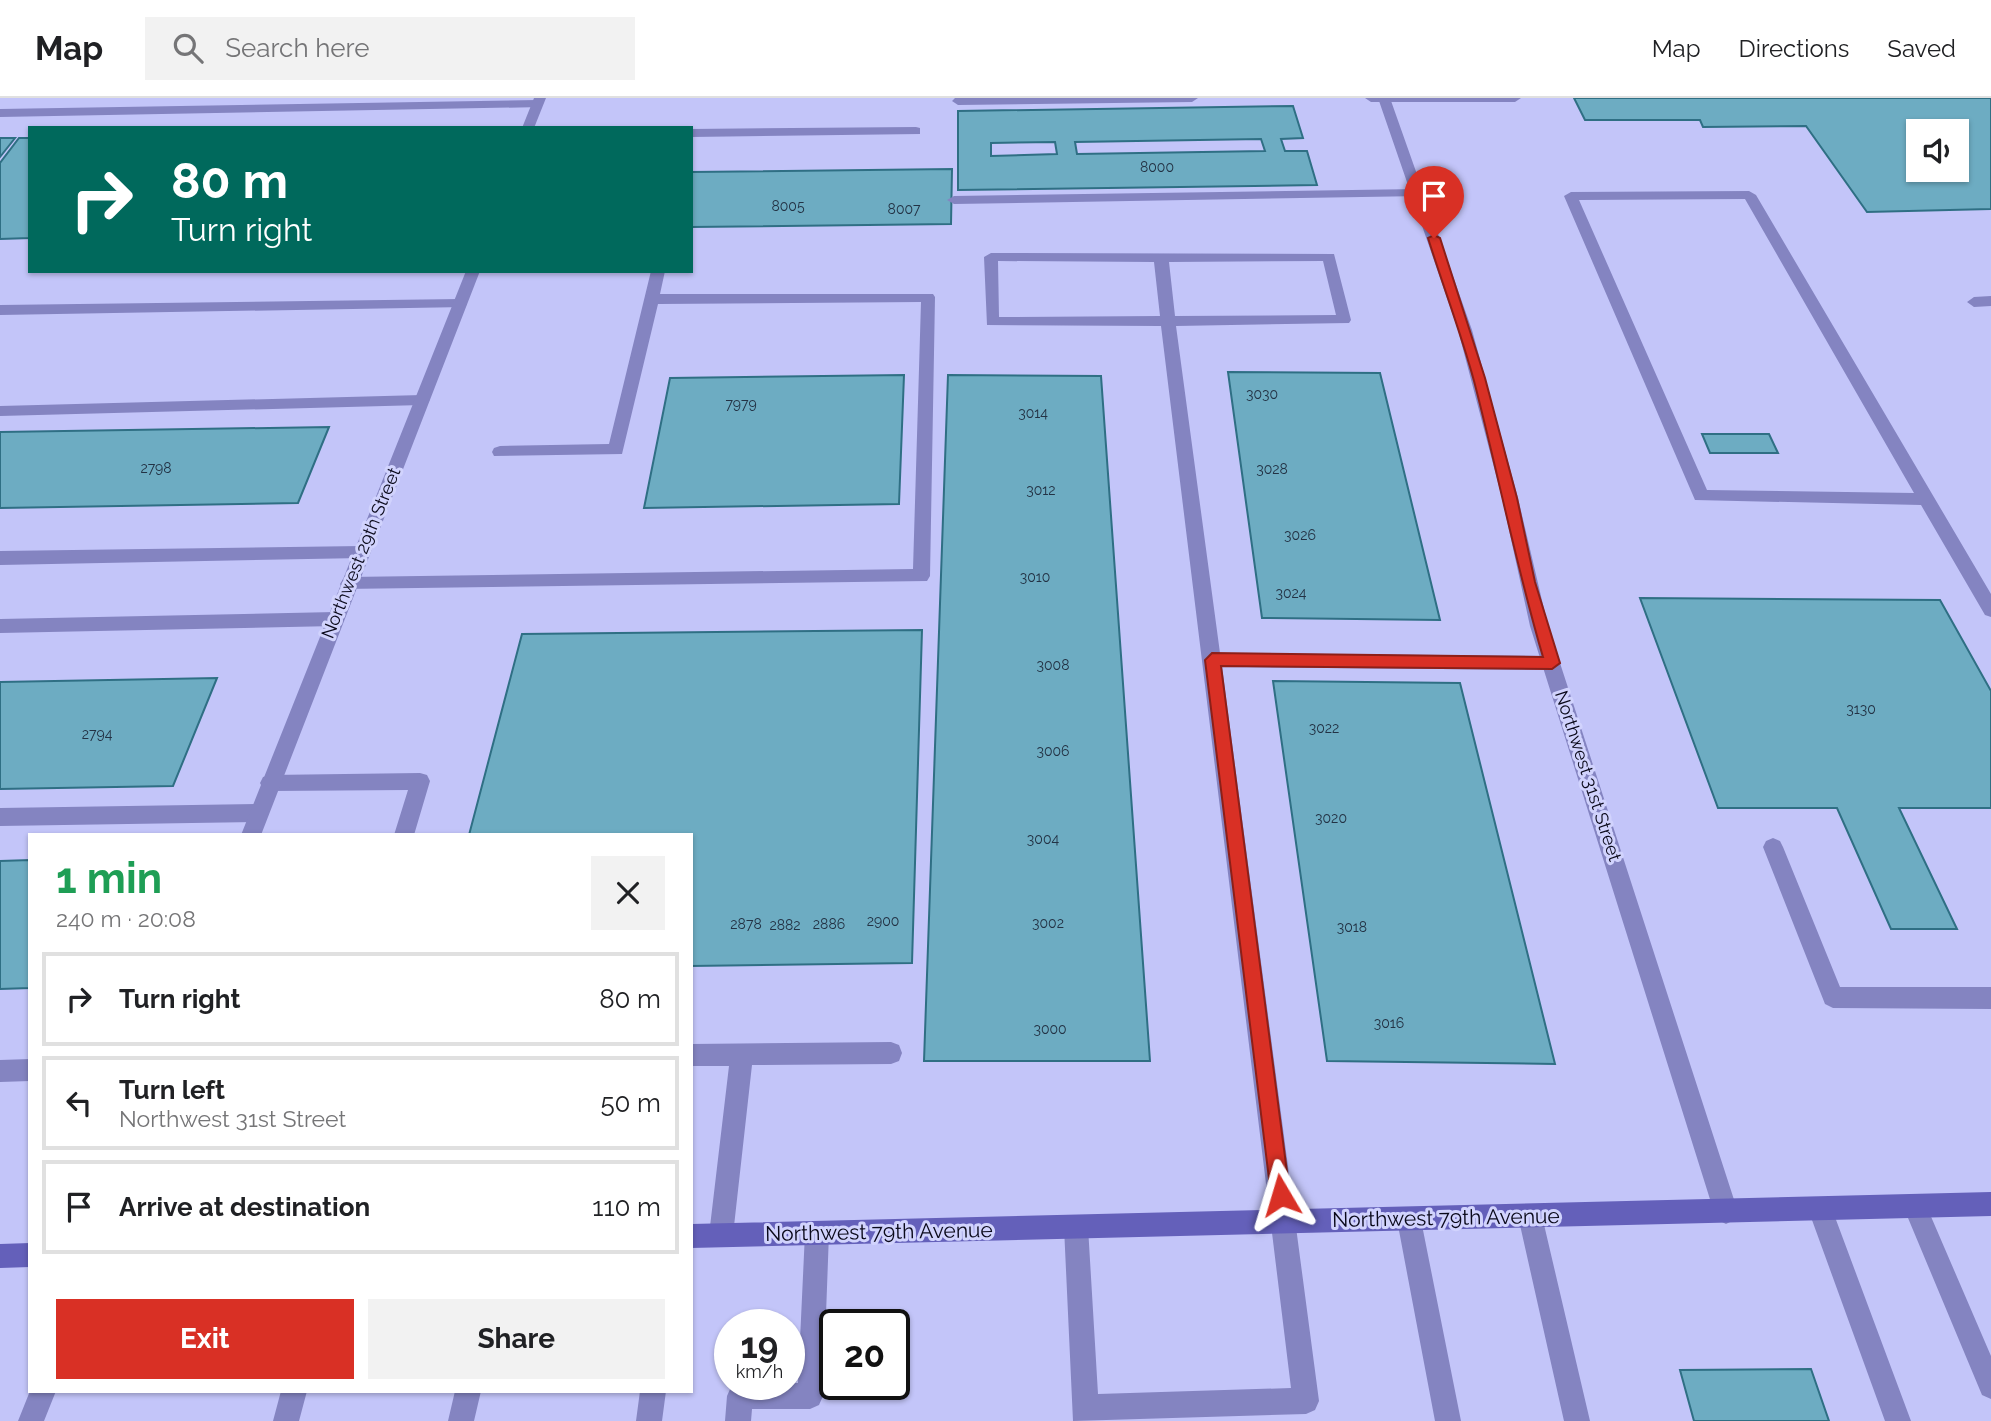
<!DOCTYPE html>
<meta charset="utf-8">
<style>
body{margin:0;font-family:Raleway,sans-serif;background:#f2f2f2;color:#202124;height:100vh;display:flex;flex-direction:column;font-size:26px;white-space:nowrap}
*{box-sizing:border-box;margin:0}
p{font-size:23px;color:#757577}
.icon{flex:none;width:38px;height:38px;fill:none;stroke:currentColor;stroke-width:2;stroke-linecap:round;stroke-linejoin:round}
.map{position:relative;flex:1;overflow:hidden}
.side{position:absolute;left:28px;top:735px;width:665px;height:560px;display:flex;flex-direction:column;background:#fff;border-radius:0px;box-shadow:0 2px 5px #0004}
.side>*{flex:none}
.guide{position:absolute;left:28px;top:28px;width:665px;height:147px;border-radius:0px;box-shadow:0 2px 5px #0004;background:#00695c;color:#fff;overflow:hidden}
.tools{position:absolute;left:1906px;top:21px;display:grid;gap:14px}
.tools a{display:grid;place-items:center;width:63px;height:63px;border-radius:0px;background:#fff;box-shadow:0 2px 5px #0004;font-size:35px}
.speed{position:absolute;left:714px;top:1211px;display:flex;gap:14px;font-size:35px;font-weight:700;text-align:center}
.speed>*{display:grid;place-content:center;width:91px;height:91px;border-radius:50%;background:#fff;box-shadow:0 2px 5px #0004;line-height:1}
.speed small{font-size:18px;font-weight:400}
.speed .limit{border:4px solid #111;border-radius:10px;background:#fff;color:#111}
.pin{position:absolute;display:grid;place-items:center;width:60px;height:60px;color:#fff;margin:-72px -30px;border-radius:50% 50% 50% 0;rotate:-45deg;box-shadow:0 0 7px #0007}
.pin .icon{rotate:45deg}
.me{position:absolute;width:77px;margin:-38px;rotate:353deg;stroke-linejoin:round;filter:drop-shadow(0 0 5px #0008)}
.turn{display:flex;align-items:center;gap:24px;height:147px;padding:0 28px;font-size:32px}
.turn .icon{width:91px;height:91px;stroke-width:2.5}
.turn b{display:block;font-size:49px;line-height:60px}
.round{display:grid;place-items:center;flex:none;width:74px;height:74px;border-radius:0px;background:#f2f2f2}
.summary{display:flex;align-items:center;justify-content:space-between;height:119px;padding:0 28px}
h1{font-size:42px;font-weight:700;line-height:52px;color:#1e9e55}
.action{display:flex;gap:14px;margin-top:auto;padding:14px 28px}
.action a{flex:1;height:80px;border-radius:0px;background:#d93025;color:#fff;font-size:28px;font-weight:700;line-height:80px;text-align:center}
.action a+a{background:#f2f2f2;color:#202124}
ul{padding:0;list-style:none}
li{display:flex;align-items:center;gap:21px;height:94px;margin:0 14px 10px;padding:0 14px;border:4px solid #e0e0e0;border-radius:0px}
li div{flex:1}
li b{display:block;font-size:26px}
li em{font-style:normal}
header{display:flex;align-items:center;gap:42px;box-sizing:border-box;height:98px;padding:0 35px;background:#fff;border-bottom:2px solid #e0e0e0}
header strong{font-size:33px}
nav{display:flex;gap:38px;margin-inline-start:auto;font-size:24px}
.search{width:490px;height:63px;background:#f2f2f2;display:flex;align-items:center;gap:18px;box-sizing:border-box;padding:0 24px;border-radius:0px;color:#757577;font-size:26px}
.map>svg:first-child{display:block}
</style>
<header>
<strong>Map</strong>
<div class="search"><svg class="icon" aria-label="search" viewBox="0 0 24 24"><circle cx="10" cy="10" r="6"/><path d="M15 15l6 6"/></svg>Search here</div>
<nav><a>Map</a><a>Directions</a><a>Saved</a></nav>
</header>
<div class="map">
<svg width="1991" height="1323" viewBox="0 0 1991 1323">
<rect width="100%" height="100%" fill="#c3c5f9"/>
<path fill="#6dacc2" stroke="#2f6f84" stroke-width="2" fill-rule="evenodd" d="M 1574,0 L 1991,0 L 1991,111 L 1867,114 L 1806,28 L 1703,29 L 1700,22 L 1585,22 ZM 1918,33 L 1956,33 L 1956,72 L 1918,72 Z
M 1293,8 L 1303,40 L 1281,41 L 1285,53 L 1307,53 L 1317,87 L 958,92 L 958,13 ZM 1261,41 L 1265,53 L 1077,56 L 1075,44 ZM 1055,44 L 1057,56 L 991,58 L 991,45 Z
M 0,40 L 15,40 L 0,59 Z
M 19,40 L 30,40 L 30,140 L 0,141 L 0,65 Z
M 952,71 L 951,126 L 691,129 L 691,74 Z
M 1228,274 L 1380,275 L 1440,522 L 1262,520 Z
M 904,277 L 899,406 L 644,410 L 670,280 Z
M 948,277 L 1101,278 L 1150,963 L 924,963 Z
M 329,329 L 298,405 L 0,410 L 0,334 Z
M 1702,336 L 1769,336 L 1778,355 L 1710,355 Z
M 1640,500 L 1940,502 L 1991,593 L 1991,710 L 1899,710 L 1957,831 L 1891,831 L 1837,710 L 1718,710 Z
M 922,532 L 912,865 L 691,868 L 691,737 L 469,737 L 522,536 Z
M 217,580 L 173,688 L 0,691 L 0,584 Z
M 1273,583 L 1460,585 L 1555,966 L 1327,963 Z
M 30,762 L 30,890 L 0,891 L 0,763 Z
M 1811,1271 L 1829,1323 L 1694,1323 L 1680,1272 Z"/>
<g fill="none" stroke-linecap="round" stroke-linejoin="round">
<path fill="#8484c1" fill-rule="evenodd" d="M 955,0 L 1198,0 L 1192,4 L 958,7 L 952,3 Z
M 1365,0 L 1521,0 L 1515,4 L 1371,4 Z
M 538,2 L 542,3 L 542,9 L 0,19 L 0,11 Z
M 916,29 L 920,30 L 920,36 L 691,39 L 691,31 Z
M 1418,91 L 1423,92 L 1423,98 L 954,106 L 947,102 L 954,98 Z
M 1749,93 L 1756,97 L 1991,496 L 1991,519 L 1985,517 L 1921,407 L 1695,402 L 1564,98 L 1571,94 ZM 1745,101 L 1914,395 L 1707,392 L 1579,102 Z
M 991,155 L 1334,156 L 1351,222 L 1349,225 L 1176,228 L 1220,555 L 1552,558 L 1558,560 L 1561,565 L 1558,570 L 1552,572 L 1222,569 L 1319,1303 L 1315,1312 L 1306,1316 L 1073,1323 L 1064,1129 L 1067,1120 L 1076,1117 L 1085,1120 L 1088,1129 L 1098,1296 L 1291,1290 L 1161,228 L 987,227 L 984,159 ZM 998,163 L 1154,164 L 1160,218 L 999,219 ZM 1323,163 L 1336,217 L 1175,218 L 1169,164 Z
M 651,173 L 665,173 L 660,196 L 933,196 L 935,199 L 930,478 L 927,483 L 343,491 L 340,486 L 343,481 L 349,479 L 913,471 L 921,204 L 658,206 L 622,356 L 494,358 L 492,354 L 494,350 L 500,348 L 609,346 Z
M 1991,198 L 1991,208 L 1974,209 L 1967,204 L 1974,199 Z
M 460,201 L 465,203 L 467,206 L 465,209 L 0,217 L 0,207 Z
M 422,297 L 430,302 L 422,307 L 0,318 L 0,308 Z
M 362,448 L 368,449 L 371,454 L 368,459 L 362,460 L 0,467 L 0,453 Z
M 335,514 L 341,516 L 344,521 L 341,526 L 335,528 L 0,535 L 0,521 Z
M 420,675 L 427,677 L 430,683 L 414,737 L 394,737 L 408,692 L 270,693 L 263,691 L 260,685 L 263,679 L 270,677 Z
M 259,706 L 266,709 L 269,715 L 266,721 L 259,724 L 0,728 L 0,710 Z
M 1773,740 L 1780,743 L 1783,749 L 1840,889 L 1991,889 L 1991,911 L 1833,910 L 1825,906 L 1763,749 L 1766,743 Z
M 891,944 L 899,947 L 902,955 L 899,963 L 891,966 L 752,967 L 733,1137 L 730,1146 L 721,1149 L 712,1146 L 709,1137 L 729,968 L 691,968 L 691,946 Z
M 30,961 L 30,983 L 0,984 L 0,962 Z
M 1915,1096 L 1923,1100 L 1991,1258 L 1991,1301 L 1982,1297 L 1903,1108 L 1907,1100 Z
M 1820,1099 L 1828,1103 L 1832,1111 L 1911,1323 L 1885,1323 L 1808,1111 L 1812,1103 Z
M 1530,1106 L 1538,1110 L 1542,1118 L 1590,1323 L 1564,1323 L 1518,1118 L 1522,1110 Z
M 1409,1110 L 1418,1113 L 1421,1122 L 1461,1323 L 1435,1323 L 1397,1122 L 1400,1113 Z
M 817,1123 L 826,1126 L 829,1135 L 823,1298 L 819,1307 L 810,1311 L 752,1311 L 751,1323 L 725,1323 L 727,1298 L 731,1289 L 737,1286 L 798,1285 L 805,1135 L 808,1126 Z
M 281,1293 L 307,1293 L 299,1323 L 273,1323 Z
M 455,1293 L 481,1293 L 474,1323 L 448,1323 Z
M 640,1293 L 666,1293 L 662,1323 L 636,1323 Z"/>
<path fill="#8484c1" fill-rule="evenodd" d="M 534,0 L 546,0 L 534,30 L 522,30 Z
M 1378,0 L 1390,0 L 1472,232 L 1518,400 L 1548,528 L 1738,1114 L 1734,1122 L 1726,1126 L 1718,1122 L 1714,1114 L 1530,528 L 1502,400 L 1458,232 Z
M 466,173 L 480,173 L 261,737 L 241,737 Z
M 30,1293 L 56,1293 L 44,1323 L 18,1323 Z"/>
<path fill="#6460ba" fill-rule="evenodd" d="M 1991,1094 L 1991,1118 L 691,1150 L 691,1126 Z
M 30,1145 L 30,1169 L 0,1170 L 0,1146 Z"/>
</g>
<path fill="#d93025" stroke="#8d1f18" stroke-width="2" d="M 1434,137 L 1440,140 L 1485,280 L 1517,400 L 1535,484 L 1560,565 L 1552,571 L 1221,568 L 1290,1097 L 1288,1104 L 1281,1106 L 1274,1104 L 1271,1097 L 1205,562 L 1212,555 L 1543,559 C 1516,468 1498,375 1474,283 C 1461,235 1443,188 1428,140 Z"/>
<g text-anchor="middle" stroke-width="6" stroke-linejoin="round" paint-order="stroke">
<g font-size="14" fill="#233244">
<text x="1157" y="74">8000</text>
<text x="788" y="113">8005</text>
<text x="904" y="116">8007</text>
<text x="1262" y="301">3030</text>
<text x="741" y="311">7979</text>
<text x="1033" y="320">3014</text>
<text x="156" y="375">2798</text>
<text x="1272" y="376">3028</text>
<text x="1041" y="397">3012</text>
<text x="1300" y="442">3026</text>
<text x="1035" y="484">3010</text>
<text x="1291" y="500">3024</text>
<text x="1053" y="572">3008</text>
<text x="1861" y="616">3130</text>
<text x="1324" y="635">3022</text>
<text x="97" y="641">2794</text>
<text x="1053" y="658">3006</text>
<text x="1331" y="725">3020</text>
<text x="1043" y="746">3004</text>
<text x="883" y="828">2900</text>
<text x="1048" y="830">3002</text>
<text x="746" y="831">2878</text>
<text x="829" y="831">2886</text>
<text x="785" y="832">2882</text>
<text x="1352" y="834">3018</text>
<text x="1389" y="930">3016</text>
<text x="1050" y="936">3000</text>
</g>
<g font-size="18" fill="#0a091a" stroke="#d1d3fd">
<text transform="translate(361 455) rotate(-68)" y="6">Northwest 29th Street</text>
<text transform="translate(1588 678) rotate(72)" y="6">Northwest 31st Street</text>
</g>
<g font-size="21" fill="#0a091a" stroke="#d1d3fd">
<text transform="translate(1446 1120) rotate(-1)" y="7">Northwest 79th Avenue</text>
<text transform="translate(879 1134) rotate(-1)" y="7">Northwest 79th Avenue</text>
</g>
</g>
</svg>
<div class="tools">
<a><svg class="icon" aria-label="sound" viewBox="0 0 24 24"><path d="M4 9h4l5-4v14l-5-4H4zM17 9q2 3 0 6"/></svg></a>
</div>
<div class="speed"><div>19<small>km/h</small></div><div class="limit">20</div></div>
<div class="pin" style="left:1434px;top:140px;background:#d93025"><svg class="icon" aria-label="arrive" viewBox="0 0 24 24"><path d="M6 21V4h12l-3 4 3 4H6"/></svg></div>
<svg class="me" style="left:1281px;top:1097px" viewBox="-20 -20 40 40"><path d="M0-17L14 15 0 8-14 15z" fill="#d93025" stroke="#fff" stroke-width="4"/></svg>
<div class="guide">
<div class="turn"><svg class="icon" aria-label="right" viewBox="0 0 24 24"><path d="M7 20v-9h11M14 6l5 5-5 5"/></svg><div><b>80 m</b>Turn right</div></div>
</div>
<section class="side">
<div class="summary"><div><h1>1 min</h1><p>240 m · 20:08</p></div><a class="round"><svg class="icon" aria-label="close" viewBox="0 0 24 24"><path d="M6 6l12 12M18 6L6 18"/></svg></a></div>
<ul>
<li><svg class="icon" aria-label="right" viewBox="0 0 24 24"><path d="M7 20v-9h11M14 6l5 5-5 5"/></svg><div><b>Turn right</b></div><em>80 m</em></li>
<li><svg class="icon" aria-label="left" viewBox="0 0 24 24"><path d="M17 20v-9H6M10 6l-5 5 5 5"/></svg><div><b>Turn left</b><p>Northwest 31st Street</p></div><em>50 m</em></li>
<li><svg class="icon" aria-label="arrive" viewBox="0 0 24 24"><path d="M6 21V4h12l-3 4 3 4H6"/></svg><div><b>Arrive at destination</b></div><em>110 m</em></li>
</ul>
<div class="action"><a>Exit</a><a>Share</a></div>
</section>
</div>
